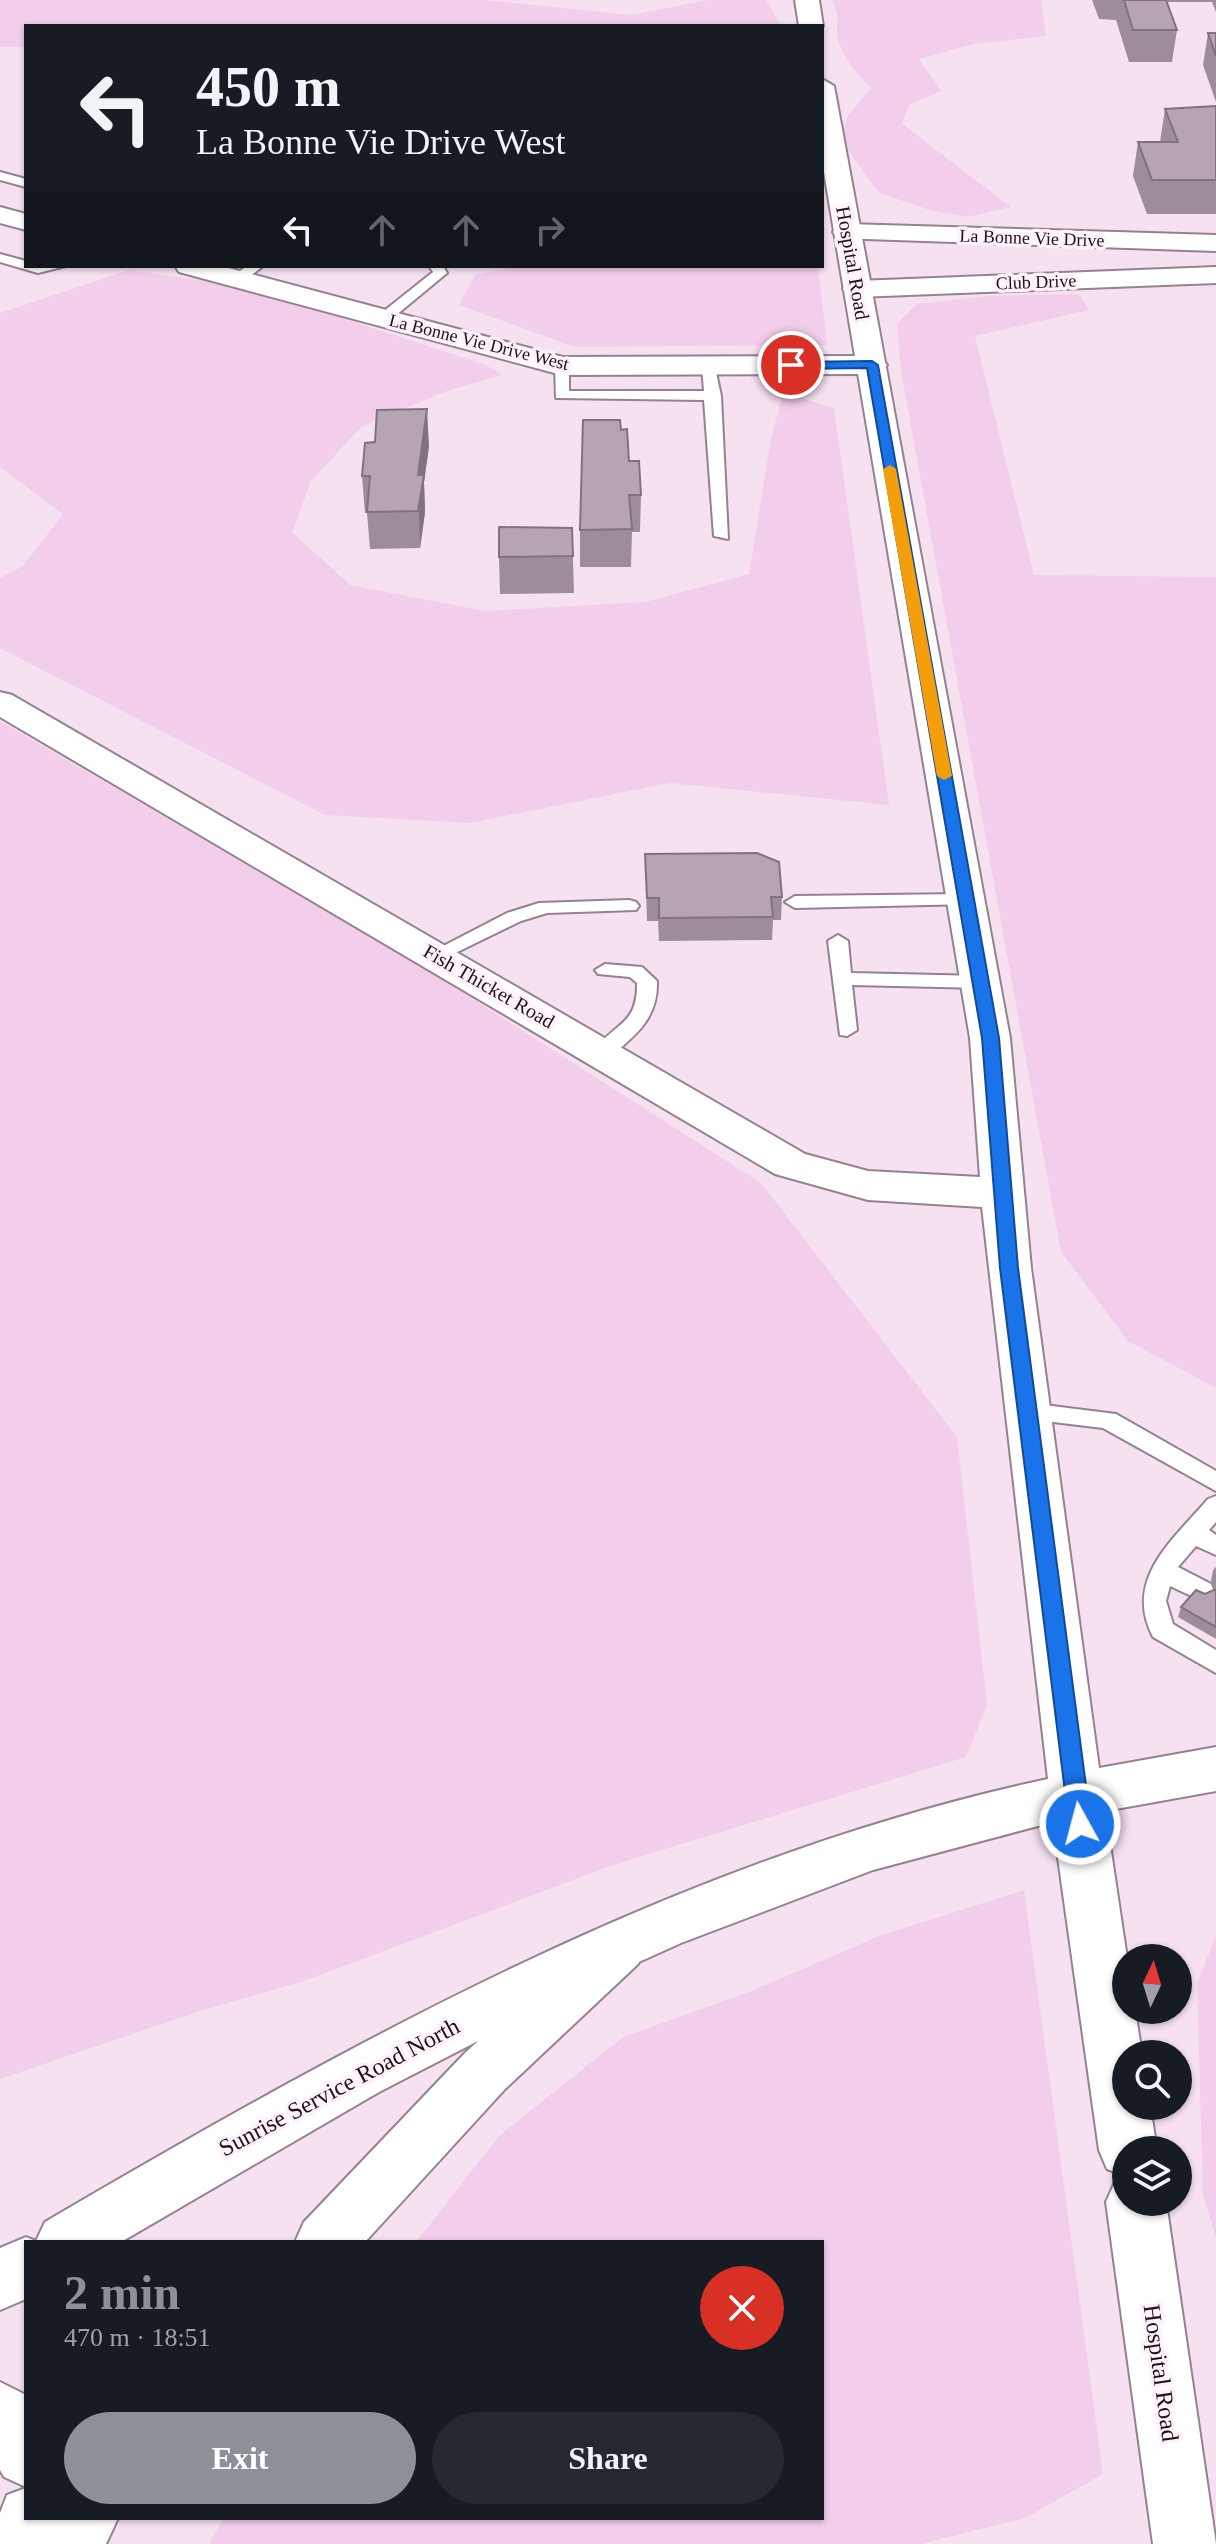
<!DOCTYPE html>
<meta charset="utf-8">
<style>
body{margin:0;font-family:Georgia,serif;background:#242831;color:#f1f3f6;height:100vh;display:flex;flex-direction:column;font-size:30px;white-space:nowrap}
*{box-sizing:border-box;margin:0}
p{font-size:26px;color:#9ea1a6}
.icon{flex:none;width:44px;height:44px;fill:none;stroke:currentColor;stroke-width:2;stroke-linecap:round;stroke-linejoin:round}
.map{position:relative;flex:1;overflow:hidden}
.panel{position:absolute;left:24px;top:2240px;width:800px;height:280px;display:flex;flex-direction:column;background:#171b24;border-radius:0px;box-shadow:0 2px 6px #0004}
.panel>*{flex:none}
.top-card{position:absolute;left:24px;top:24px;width:800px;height:244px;border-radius:0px;box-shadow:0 2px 6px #0004;background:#171b24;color:#f1f3f6;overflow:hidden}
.needle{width:52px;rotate:4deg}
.buttons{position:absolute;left:1112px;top:1944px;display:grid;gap:16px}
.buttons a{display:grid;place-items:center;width:80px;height:80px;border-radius:50%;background:#171b24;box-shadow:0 2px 6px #0004;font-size:40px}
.pin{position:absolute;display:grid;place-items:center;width:68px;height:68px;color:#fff;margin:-34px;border:4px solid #fff;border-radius:50%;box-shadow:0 2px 8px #0007}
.me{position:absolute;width:88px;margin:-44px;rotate:353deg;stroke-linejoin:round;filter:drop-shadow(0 0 6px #0008)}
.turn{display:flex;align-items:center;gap:28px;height:168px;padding:0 40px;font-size:36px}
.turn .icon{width:104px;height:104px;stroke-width:2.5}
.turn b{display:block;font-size:56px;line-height:68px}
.lanes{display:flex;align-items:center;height:76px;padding:0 40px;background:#0003;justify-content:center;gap:40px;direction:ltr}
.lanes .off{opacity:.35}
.round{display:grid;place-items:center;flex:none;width:84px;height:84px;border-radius:42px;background:#242831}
.headline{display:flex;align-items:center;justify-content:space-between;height:136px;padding:0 40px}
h1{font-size:48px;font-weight:700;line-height:60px;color:#8c9099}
.primary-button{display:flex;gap:16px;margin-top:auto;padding:16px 40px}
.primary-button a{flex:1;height:92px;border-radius:48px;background:#8c9099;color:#fff;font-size:32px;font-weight:700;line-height:92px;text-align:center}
.primary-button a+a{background:#242831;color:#f1f3f6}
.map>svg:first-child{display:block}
</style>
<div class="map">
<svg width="1216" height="2544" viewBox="0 0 1216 2544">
<rect width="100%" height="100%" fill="#f6e1f1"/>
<path fill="#f3ceeb" d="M 0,0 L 485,0 L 631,15 L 708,0 L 766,0 L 781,26 L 26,26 L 26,47 L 0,47 Z
M 832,0 L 1041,0 L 1046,36 L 974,44 L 919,59 L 941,91 L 909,105 L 902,124 L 1011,207 L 968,217 L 933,211 L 879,193 L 839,138 L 848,116 L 871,88 C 858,76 837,51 837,32 C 837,16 839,16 832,0 Z
M 517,266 L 818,266 L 827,345 L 575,347 L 459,305 L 475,275 Z
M 129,270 L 247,287 L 486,365 L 502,375 L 447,391 L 362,426 L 311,481 L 292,532 L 350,585 L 485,611 L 645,602 L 749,574 L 771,439 L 783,393 L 834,408 L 889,805 L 670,783 L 470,823 L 325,815 L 0,648 L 0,578 L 23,566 L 63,514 L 0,467 L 0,313 Z
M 1079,294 L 1089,310 L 975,336 L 1034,575 L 1216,577 L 1216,1388 L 1128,1341 L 1061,1252 L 901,371 L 897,324 L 917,304 L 987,296 Z
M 0,721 L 442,979 L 761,1183 L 957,1437 L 987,1705 L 966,1757 L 613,1865 L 304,1981 L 203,2010 L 0,2079 Z
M 1024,1890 L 1103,2474 L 1025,2518 L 920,2544 L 209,2544 L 224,2518 L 822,2518 L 822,2242 L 416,2242 L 499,2136 L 623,2037 L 749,1992 L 879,1936 Z
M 1216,1936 L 1216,2237 L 1203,2195 L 1197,1983 Z"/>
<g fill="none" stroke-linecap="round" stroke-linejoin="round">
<defs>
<path id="lane" d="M 0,172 L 26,179 L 26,187 L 0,180 Z
M 0,254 L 26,261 L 26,266 L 66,266 L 38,273 L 0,262 Z
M 247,266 L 263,266 L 243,282 L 233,282 L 233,276 Z
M 429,266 L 443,266 L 447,273 L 389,321 L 379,321 L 379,315 L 433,272 Z
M 562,362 L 569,366 L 569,391 L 704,391 L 702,366 L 714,363 L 721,396 L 728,539 L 714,536 L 704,400 L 556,398 L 555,366 Z
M 966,894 L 975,900 L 973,904 L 795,908 L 785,902 L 795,896 Z
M 629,900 L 636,902 L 639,906 L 636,910 L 547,913 L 521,921 L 443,959 L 429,959 L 426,955 L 507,913 L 539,903 Z
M 838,935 L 848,941 L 851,973 L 982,976 L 992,982 L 982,988 L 852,985 L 857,1030 L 847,1036 L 840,1035 L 828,941 Z
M 605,964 L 642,967 L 657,981 C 658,1018 637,1034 610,1057 L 603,1059 L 593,1052 C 613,1023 638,1026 637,983 L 630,977 L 598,974 L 595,970 Z
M 1028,1403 L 1116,1414 L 1216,1471 L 1216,1491 L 1103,1428 L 1020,1418 L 1016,1412 L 1020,1406 Z
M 1216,1496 L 1216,1522 L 1209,1530 L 1216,1535 L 1216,1555 L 1196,1546 L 1178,1567 L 1211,1584 L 1214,1591 L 1211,1598 L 1202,1601 L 1170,1586 L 1166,1601 L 1173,1624 L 1216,1650 L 1216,1673 L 1153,1637 C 1123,1579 1173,1540 1208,1499 Z"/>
<path id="street" d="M 0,207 L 26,214 L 26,230 L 0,223 Z
M 847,224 L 1216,235 L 1216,251 L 837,238 L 833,232 L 837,226 Z
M 175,266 L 221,266 L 563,357 L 872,356 L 882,359 L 887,365 L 882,371 L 872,374 L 562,375 L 179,272 Z
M 1216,267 L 1216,283 L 857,297 L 847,295 L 843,289 L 847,283 L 857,281 Z"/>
<path id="secondary" d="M 795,0 L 819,0 L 823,26 L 822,27 L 799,26 Z
M 822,79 L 834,86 L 1010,1038 L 1031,1268 L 1099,1768 L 1216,1747 L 1216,1791 L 1105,1811 L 1127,1958 L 1126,2010 L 1135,2010 L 1142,2054 L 1126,2054 L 1126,2106 L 1150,2106 L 1157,2150 L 1126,2150 L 1126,2176 L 1107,2169 L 1099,2150 L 1053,1822 L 873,1870 L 681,1943 L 579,1989 L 379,2092 L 121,2242 L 26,2242 L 26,2299 L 0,2310 L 0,2248 L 26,2237 L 36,2241 L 45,2222 C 361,2037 686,1856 1048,1779 L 982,1207 L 868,1200 L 775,1174 L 0,717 L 0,692 L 12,695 L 805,1154 L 868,1171 L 980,1177 L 970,1038 L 822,160 Z
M 1126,2178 L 1126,2202 L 1166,2202 L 1216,2544 L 1153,2544 L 1106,2202 L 1115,2182 Z"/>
<path id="highway" d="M 619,1923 L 638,1930 L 646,1947 L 638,1964 L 505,2089 L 365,2242 L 295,2242 L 304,2222 L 465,2053 L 600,1930 Z
M 0,2382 L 26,2395 L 26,2487 L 4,2477 L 0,2470 Z
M 26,2488 L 26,2518 L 118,2518 L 106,2544 L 0,2544 L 0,2513 L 7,2495 Z"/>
</defs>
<use href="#lane" stroke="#948290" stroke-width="4"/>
<use href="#street" stroke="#948290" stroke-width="4"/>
<use href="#secondary" stroke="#948290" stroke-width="4"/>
<use href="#highway" stroke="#948290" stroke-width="4"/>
<use href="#lane" fill="#fff" fill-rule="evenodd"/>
<use href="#street" fill="#fff" fill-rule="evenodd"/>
<use href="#secondary" fill="#fff" fill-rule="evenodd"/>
<use href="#highway" fill="#fff" fill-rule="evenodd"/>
</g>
<path fill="#9d8d9a" d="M 1092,0 L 1216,0 L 1216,12 L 1212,2 L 1167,2 L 1177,30 L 1172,62 L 1129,62 L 1116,20 L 1099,19 Z
M 1208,33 L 1216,33 L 1216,102 L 1203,65 Z
M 1216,106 L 1216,214 L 1147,214 L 1133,176 L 1138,142 L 1160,142 L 1165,109 Z
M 621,430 L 629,461 L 641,495 L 640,532 L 632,532 L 631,567 L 580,567 L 580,530 Z
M 429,446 L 424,482 L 425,512 L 420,548 L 370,549 L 367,513 L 365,513 L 362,476 Z
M 572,528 L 574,593 L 500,594 L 499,557 Z
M 645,854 L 782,897 L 781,920 L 773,920 L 772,940 L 659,941 L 658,921 L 647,921 Z
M 1216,1567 L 1216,1589 L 1211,1581 L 1213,1570 Z
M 1216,1589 L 1216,1639 L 1178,1617 L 1181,1607 Z"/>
<path fill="#80737d" d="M 427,409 L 429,446 L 424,482 L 425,512 L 420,548 L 418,475 Z"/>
<path fill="#b7a4b3" stroke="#80737d" stroke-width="2" d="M 1124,0 L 1166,0 L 1177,30 L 1133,30 Z
M 1208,33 L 1216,33 L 1216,56 Z
M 1216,106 L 1216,180 L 1152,180 L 1138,142 L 1178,142 L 1165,109 Z
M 427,409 L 418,475 L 424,475 L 418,511 L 367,512 L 370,476 L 362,476 L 365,443 L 375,442 L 377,410 Z
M 583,420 L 620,420 L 621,430 L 627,429 L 629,461 L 639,461 L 641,495 L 629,495 L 632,529 L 580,530 Z
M 499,527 L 572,528 L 573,556 L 499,557 Z
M 757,853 L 779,862 L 782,897 L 771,897 L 773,917 L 659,918 L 659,898 L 647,898 L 645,854 Z
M 1216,1589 L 1216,1627 L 1181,1607 L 1196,1590 L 1205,1594 Z"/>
<path fill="#1a73e8" stroke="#114b97" stroke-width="2" d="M 872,361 L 878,365 L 999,1038 L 1018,1268 L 1091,1824 L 1088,1831 L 1073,1831 L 1069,1824 L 1000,1268 L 982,1038 L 867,368 L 791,369 L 785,365 L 791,362 Z"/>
<path fill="#f59e0b" d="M 890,465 L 896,469 L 952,776 L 944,780 L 937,776 L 883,469 Z"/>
<g text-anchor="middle" stroke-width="7" stroke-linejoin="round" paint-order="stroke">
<g font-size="18" fill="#1a1318" stroke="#fef1fb">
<text transform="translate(1032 238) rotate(2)" y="6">La Bonne Vie Drive</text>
<text transform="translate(1036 282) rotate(-2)" y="6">Club Drive</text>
<text transform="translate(479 342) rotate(14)" y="6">La Bonne Vie Drive West</text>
</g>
<g font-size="20" fill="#1a1318" stroke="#fef1fb">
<text transform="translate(853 263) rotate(80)" y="7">Hospital Road</text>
<text transform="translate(489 986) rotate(30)" y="7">Fish Thicket Road</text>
</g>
<g font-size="24" fill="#1a1318" stroke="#fef1fb">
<text transform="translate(339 2087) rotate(-28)" y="8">Sunrise Service Road North</text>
<text transform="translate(1161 2373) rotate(82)" y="8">Hospital Road</text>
</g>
</g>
</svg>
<div class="buttons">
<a><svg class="needle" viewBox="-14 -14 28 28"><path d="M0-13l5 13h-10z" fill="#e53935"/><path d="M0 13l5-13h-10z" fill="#9ea1a6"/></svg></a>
<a><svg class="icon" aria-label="search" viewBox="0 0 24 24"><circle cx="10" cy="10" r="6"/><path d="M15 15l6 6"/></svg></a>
<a><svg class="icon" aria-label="layers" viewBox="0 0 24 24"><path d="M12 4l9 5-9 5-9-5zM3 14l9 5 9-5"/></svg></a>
</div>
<div class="pin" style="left:791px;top:365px;background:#d93025"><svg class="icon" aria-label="arrive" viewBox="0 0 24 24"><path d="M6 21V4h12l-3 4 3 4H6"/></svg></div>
<svg class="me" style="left:1080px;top:1824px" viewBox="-20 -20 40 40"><circle r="17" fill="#1a73e8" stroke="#fff" stroke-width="3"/><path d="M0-11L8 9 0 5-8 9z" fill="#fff"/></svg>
<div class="top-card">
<div class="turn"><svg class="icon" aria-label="left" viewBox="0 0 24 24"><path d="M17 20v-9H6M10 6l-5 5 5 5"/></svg><div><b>450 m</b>La Bonne Vie Drive West</div></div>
<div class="lanes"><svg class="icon" aria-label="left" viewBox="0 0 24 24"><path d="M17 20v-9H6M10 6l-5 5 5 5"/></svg><svg class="icon off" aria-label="ahead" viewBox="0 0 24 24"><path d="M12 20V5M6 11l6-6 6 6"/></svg><svg class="icon off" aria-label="ahead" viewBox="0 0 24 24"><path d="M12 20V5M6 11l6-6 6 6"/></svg><svg class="icon off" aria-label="right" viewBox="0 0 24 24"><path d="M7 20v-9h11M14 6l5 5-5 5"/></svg></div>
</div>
<section class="panel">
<div class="headline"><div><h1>2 min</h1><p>470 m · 18:51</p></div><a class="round" style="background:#d93025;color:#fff"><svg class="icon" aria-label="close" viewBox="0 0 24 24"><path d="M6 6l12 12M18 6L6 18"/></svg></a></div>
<div class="primary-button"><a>Exit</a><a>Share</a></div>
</section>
</div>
